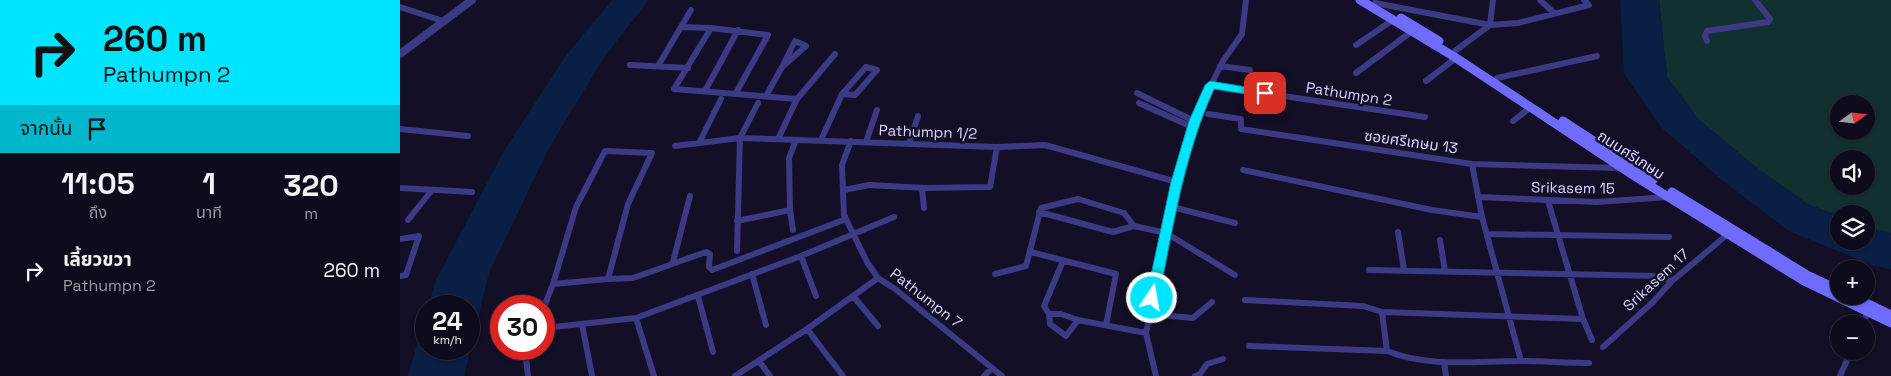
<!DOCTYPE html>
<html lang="th">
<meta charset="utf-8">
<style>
body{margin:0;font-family:"Space Grotesk","Noto Sans Thai",sans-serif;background:#171425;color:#f1f3f6;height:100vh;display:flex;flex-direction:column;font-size:19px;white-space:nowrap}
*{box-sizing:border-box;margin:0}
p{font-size:16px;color:#9b9ba3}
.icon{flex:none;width:28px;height:28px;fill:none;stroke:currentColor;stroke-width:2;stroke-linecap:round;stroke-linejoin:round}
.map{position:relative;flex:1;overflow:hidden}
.drawer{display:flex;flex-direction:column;background:#0e0b1c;width:400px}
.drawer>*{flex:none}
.banner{background:#00e5ff;color:#111;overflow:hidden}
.needle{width:32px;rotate:75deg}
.controls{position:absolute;left:1430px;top:95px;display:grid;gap:10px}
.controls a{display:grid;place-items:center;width:45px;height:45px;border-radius:50%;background:#0e0b1c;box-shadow:0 1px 4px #0004,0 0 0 1px #2e2b3b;font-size:25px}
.speed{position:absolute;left:15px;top:295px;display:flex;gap:10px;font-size:25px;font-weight:700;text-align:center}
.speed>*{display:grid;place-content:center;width:65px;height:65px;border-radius:50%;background:#0e0b1c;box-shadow:0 1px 4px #0004,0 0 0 1px #2e2b3b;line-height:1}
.speed small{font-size:12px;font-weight:400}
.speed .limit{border:8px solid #d22;background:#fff;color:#111}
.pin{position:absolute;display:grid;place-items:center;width:42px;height:42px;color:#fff;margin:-21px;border-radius:10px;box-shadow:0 2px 8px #0006}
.me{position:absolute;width:55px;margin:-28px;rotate:12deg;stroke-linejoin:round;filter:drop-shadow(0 0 4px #0008)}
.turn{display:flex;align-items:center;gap:18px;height:105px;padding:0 20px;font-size:22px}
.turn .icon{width:65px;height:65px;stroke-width:2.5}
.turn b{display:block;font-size:35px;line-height:42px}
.then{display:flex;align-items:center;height:48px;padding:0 20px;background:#0003;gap:10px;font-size:19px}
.eta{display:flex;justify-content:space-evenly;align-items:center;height:85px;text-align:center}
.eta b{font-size:30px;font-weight:700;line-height:35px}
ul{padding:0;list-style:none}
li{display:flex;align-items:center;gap:15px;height:65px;padding:0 20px}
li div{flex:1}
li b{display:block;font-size:19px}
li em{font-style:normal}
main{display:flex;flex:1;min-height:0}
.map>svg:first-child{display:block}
</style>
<main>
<section class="drawer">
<div class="banner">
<div class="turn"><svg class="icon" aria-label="right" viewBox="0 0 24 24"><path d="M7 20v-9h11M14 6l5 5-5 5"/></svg><div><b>260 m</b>Pathumpn 2</div></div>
<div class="then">จากนั้น<svg class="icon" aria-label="arrive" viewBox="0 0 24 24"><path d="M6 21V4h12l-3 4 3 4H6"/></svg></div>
</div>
<div class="eta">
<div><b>11:05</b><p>ถึง</p></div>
<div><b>1</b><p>นาที</p></div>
<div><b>320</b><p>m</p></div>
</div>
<ul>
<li><svg class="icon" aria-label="right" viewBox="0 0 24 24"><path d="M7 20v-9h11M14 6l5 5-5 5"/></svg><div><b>เลี้ยวขวา</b><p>Pathumpn 2</p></div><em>260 m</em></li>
</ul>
</section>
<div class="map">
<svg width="1491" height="376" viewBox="0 0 1491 376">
<rect width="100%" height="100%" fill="#130f26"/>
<path fill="#12302f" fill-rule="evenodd" d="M 1259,0 L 1491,0 L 1491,233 L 1466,227 L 1466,214 L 1439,214 L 1439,216 L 1407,204 L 1353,165 L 1298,119 L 1267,77 ZM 1439,104 L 1466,104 L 1466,131 L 1439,131 ZM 1439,159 L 1466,159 L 1466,186 L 1439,186 Z"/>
<path fill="#0a1f44" d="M 212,0 L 249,0 L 205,56 L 149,148 L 89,273 L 64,376 L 8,376 L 26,313 L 26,349 L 69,349 L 69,306 L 28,306 L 36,280 L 105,149 L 167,54 Z
M 1220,0 L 1259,0 L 1267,77 L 1298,119 L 1353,165 L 1407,204 L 1439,216 L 1439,241 L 1466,241 L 1466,227 L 1491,233 L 1491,269 L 1474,266 L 1389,231 L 1323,181 L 1262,128 L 1224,74 Z"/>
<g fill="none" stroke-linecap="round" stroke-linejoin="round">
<path stroke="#3d3a85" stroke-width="6" d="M 1140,0 L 1154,13
M 975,3 L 1090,25 L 1093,0
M 0,7 L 43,21
M 281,27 L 311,28
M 395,41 L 406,46 L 382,67 Z
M 1307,41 L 1305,36 L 1307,31 L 1368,22 L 1370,19 L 1355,0
M 956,45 L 993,20
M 1055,51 L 1090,25 L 1118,23 L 1189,5 L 1184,0
M 230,65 L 288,68
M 258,66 L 291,10
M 820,66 L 850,70
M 466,67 L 477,70 L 455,95 L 442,94 Z
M 956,73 L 1011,32
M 1097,78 L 1197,56
M 1026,81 L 1056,58
M 810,85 L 1025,117
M 305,91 L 338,30
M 336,93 L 368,35 L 311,28 L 274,89 L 397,99
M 737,93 L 794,121
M 366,96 L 382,67
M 739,103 L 792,127
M 808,114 L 841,119 L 841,129 L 1072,164 L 1221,168
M 1113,121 L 1131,107
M 0,129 L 68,136
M 378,139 L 397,99 L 435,54
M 421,140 L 442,94
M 451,141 L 442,165 L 444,215 L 467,262 L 478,278 L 495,289 L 602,376
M 466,142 L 477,110
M 299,143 L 321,99
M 509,144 L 518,116
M 275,146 L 340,138 L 597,147 L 645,145 L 777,182
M 205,151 L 252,153 L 228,204 L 208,279 L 153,284 L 176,207 Z
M 1072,164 L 1082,217 L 1121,361
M 843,170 L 1032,210 L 1082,217
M 0,188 L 72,192
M 522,188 L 524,208
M 444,190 L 469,185 L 525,188 L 590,187 L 597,147
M 1078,197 L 1197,202 L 1268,197
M 1148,201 L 1183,319 L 1192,340
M 772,207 L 835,223
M 639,212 L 713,232 L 734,226 L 766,233 L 835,275
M 8,220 L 32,190
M 337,221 L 390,210
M 393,230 L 390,210 L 389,158 L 396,140
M 998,232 L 1004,270
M 1087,234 L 1269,237
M 0,239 L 19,236 L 6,275 L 0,276
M 1040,240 L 1045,271
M 337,251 L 340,138 L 358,103
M 631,252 L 716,274 L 706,325
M 401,256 L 416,296
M 663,261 L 644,306 L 649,314 L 650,324 L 666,336 L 678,320
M 273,262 L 290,196
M 969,270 L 1258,276 L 1272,281
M 352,274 L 366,325
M 595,274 L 626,266 L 641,208 L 678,199 L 724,213 L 734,226
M 208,279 L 233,278 L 306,252 L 310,254 L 309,267 L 312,270 L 446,219
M 298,296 L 313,352
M 453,296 L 478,326
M 845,300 L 963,306 L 982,312 L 1183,319
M 144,307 L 153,284
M 982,312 L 987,351
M 649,314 L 661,314 L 678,320 L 746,333
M 749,314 L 793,318 L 812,302
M 236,318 L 254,376
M 182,324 L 192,376
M 1463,324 L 1468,311
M 144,328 L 236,318 L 401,256 L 494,217
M 407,329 L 443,376
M 849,346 L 987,351 C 1030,368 1074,361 1120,361 C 1143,361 1166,363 1189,363
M 1203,347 L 1252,303 L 1272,281 L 1328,234
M 125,349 L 128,376
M 359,361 L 370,376
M 1044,362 L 1046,376
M 335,376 L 407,329 L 478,278
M 584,376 L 592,368
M 756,376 L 746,333 L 777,182 L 798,111 L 823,61 L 842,34 L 846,0
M 795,376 L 800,374 L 807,364 L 823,359
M 1440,376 L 1451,351"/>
<path stroke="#3d3a85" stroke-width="8" d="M 0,54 L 72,0"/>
<path stroke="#6f6bff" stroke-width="9" d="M 960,0 L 1053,56 L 1236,177 L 1404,281 L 1491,323
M 1001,18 L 1039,41
M 1163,121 L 1253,180
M 1272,192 L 1407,275 L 1439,290
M 1452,296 L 1491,315"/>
</g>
<path fill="#00e5ff" stroke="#0095a6" d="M 810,81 L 865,90 L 870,93 L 865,97 L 814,89 C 784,155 773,227 759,298 L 757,302 L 752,303 L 748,302 L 746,298 L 771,182 L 789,121 L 805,85 Z"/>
<g text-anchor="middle" stroke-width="5" stroke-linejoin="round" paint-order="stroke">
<g font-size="15" fill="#d9d4ff" stroke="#130f26">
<text transform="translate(949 94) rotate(9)" y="5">Pathumpn 2</text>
<text transform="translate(528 132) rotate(2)" y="5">Pathumpn 1/2</text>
<text transform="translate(1011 142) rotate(8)" y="5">ซอยศรีเกษม 13</text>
<text transform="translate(1231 155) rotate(33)" y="5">ถนนศรีเกษม</text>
<text transform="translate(1173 188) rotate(1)" y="5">Srikasem 15</text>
<text transform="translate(1256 280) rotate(-43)" y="5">Srikasem 17</text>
<text transform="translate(526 298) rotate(38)" y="5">Pathumpn 7</text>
</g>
</g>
</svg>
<div class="controls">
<a><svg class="needle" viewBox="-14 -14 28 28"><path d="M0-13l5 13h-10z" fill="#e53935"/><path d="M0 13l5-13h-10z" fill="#9b9ba3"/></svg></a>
<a><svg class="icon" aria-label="sound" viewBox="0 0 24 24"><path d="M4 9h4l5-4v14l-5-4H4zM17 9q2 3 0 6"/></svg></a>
<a><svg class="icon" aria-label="layers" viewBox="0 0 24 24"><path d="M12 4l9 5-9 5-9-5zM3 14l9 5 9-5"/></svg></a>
<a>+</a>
<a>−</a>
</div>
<div class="speed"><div>24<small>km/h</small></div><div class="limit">30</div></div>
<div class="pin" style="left:865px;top:93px;background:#d93025"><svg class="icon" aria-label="arrive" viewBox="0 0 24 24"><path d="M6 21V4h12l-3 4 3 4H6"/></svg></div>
<svg class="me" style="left:752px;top:298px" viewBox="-20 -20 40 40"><circle r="17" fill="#00e5ff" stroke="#fff" stroke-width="3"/><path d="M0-11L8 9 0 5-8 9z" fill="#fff"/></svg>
</div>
</main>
